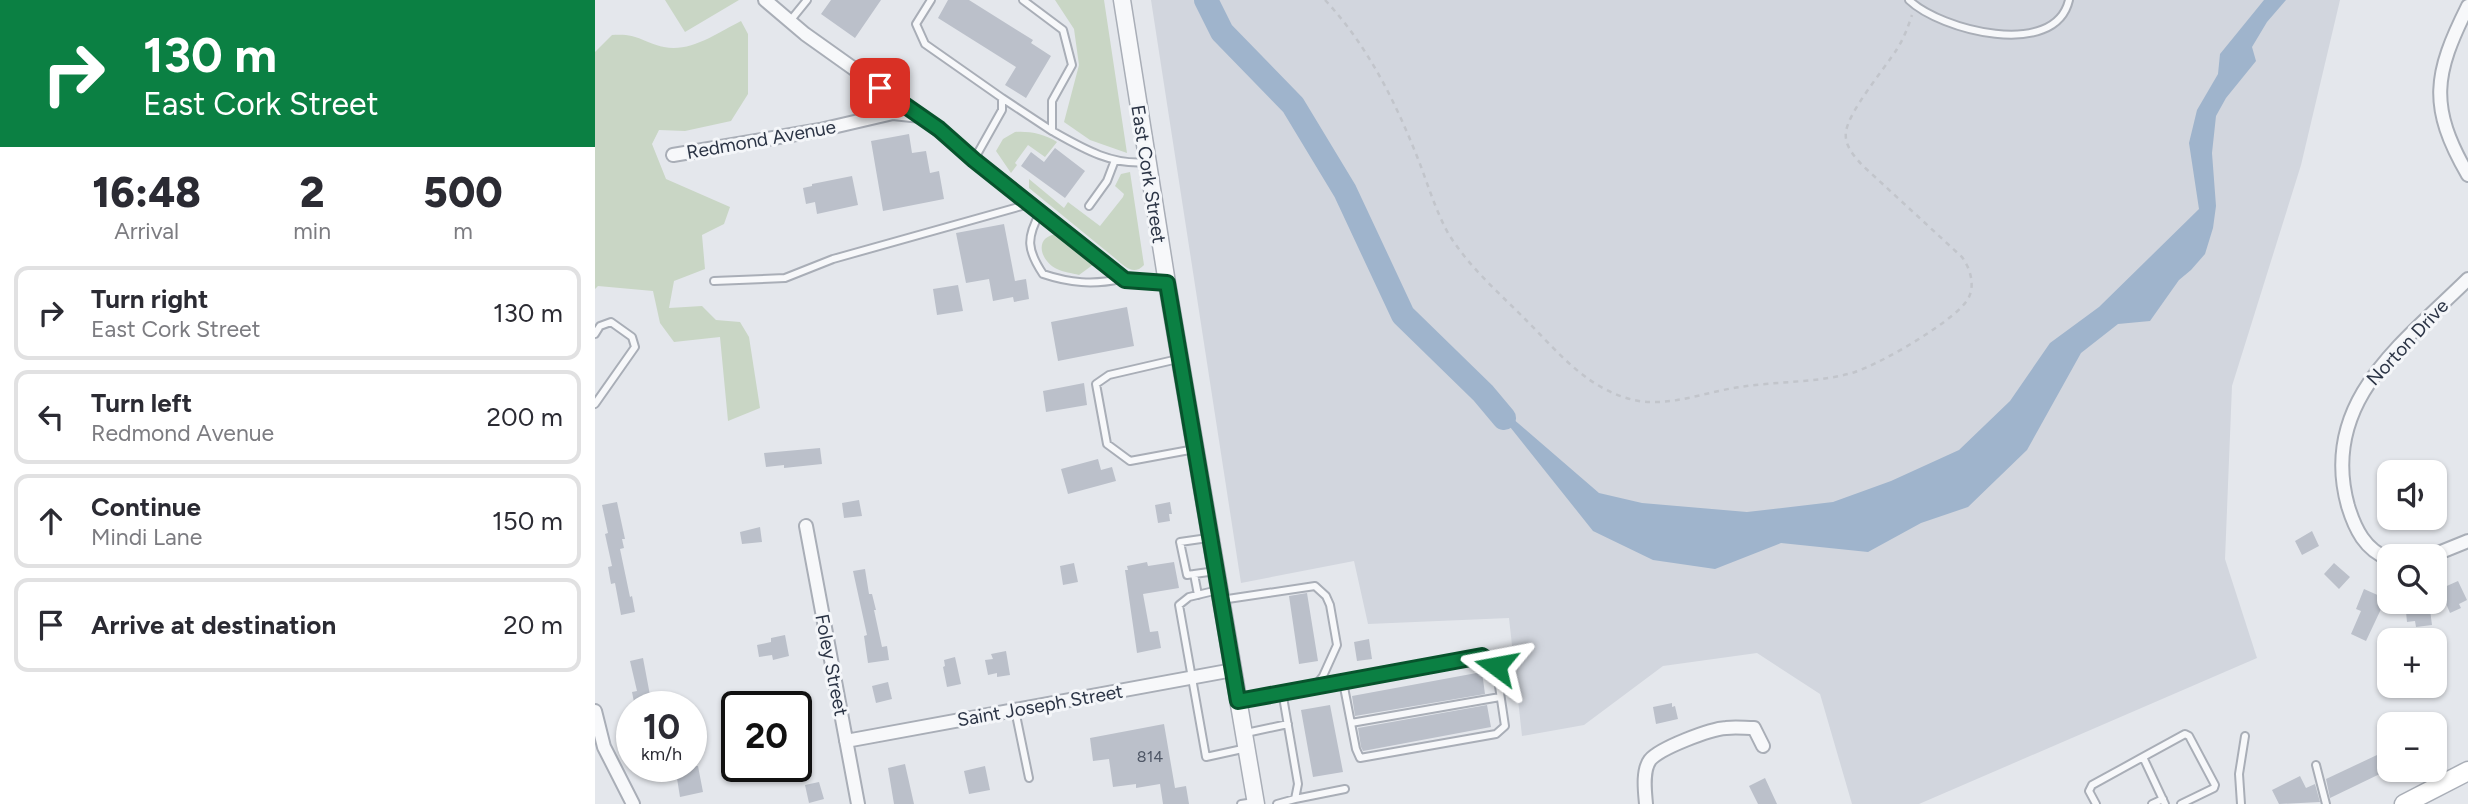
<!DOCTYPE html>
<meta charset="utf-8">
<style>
body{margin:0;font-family:Figtree,sans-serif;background:#f2f2f3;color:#2b2b33;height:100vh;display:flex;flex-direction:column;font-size:26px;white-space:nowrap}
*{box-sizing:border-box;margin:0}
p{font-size:23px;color:#7c7c81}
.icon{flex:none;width:38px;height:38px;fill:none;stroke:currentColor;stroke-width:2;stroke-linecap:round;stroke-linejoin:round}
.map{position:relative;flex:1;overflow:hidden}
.side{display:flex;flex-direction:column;background:#fff;width:595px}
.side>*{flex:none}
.top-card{background:#0b8043;color:#fff;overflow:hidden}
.buttons{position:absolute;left:1782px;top:460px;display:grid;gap:14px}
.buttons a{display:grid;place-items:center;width:70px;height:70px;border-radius:14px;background:#fff;box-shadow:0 2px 5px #0004;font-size:35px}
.speed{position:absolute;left:21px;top:691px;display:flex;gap:14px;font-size:35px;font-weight:700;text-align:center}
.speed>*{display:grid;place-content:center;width:91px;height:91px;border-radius:50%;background:#fff;box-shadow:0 2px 5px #0004;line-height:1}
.speed small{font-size:18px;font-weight:400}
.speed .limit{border:4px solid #111;border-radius:10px;background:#fff;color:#111}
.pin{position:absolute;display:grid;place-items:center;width:60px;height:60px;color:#fff;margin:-30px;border-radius:14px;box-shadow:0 4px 10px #0006}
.me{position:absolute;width:77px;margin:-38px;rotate:283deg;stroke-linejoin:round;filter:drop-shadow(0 0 5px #0008)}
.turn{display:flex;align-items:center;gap:24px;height:147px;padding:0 28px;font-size:32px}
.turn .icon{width:91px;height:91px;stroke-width:2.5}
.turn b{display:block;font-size:49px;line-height:60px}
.eta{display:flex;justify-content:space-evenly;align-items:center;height:119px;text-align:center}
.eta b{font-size:42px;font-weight:800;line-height:49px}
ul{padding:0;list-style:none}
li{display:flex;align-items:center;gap:21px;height:94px;margin:0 14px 10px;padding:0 14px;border:4px solid #e1e1e2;border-radius:14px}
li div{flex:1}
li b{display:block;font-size:26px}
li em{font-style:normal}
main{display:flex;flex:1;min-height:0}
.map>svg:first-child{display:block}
</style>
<main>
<section class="side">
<div class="top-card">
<div class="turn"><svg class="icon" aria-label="right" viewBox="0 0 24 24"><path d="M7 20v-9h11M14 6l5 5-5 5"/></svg><div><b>130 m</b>East Cork Street</div></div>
</div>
<div class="eta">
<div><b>16:48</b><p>Arrival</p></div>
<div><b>2</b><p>min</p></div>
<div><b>500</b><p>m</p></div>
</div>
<ul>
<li><svg class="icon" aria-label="right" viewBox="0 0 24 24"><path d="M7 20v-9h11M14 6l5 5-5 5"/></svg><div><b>Turn right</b><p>East Cork Street</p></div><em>130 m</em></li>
<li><svg class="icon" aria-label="left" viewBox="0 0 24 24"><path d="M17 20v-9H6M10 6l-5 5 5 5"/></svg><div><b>Turn left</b><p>Redmond Avenue</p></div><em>200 m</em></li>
<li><svg class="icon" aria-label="ahead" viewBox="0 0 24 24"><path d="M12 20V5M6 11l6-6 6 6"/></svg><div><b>Continue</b><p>Mindi Lane</p></div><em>150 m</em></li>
<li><svg class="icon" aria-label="arrive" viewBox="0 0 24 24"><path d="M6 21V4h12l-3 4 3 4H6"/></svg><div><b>Arrive at destination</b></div><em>20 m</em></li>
</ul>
</section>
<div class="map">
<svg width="1873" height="804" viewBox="0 0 1873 804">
<rect width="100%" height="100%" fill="#e4e7ec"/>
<path fill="#d2d6de" d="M 556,0 L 1745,0 L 1706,165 L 1637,386 L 1630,559 L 1662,658 L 1324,804 L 1257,804 L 1225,694 L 1162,653 L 1068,666 L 989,725 L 927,736 L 914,618 L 773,624 L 759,561 L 646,583 Z"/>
<path fill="#c9d6c5" d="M 70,0 L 144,0 L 90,32 Z
M 460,0 L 509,0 L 532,153 L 495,140 L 469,122 L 484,65 L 479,29 Z
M 146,21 L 153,34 L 153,94 L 136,121 L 90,131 L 64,130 L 57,144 L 71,179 L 135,207 L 129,224 L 107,235 L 110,269 L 79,281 L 74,308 L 107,306 L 121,320 L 145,322 L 154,337 L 165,408 L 133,421 L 125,337 L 79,342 L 65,323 L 58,291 L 3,286 L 0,289 L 0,52 L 17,35 C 43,33 47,42 69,47 C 95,53 124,32 146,21 Z
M 420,132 C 434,131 450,134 462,142 L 450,157 L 433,145 L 420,163 L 422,165 L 416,173 L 401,151 L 408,139 Z
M 535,172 L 549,265 C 539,276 530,267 521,259 L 434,188 L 434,179 L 469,208 L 473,202 L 505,226 L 528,197 L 529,194 L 520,186 L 526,174 Z
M 463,234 L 468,237 L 499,264 L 484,275 C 477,273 468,272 462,269 C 445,261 438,236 463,234 Z"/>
<path fill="#9fb4cc" d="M 1669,0 L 1691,0 L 1672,22 L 1657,47 L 1661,61 L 1631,98 L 1621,116 L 1617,153 L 1621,206 L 1618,228 L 1610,254 L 1596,270 L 1584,280 L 1555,321 L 1523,324 L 1486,353 L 1432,450 L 1373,507 L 1326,523 L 1273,552 L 1186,543 L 1120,569 L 1058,560 L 998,531 L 888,393 L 1004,493 L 1047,503 L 1152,512 L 1238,502 L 1296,481 L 1364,450 L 1415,401 L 1455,343 L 1504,307 L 1604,209 L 1594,143 L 1602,110 L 1623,74 L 1625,54 Z"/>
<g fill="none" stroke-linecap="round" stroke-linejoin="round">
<path stroke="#9fb4cc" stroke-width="24" d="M 611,0 L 627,32 L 698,105 L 750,191 L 808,315 L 888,393 L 909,418"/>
</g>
<path fill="#bbc0ca" d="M 236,0 L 286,0 L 260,38 L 226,14 Z
M 353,0 L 374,0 L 438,40 L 436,43 L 456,56 L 431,98 L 410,85 L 421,67 L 343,18 Z
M 314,134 L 317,153 L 331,151 L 335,173 L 344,171 L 349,199 L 288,211 L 276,141 Z
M 460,148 L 490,171 L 470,198 L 426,166 L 436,152 L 449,162 Z
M 257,176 L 263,205 L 222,214 L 220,202 L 211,204 L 208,188 L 217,186 L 217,184 Z
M 409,224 L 420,281 L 431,279 L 434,299 L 419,302 L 418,297 L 398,301 L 394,279 L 371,283 L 361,233 Z
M 363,285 L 368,311 L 342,315 L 338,289 Z
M 532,307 L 539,346 L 463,361 L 456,322 Z
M 489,383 L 492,405 L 451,412 L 448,391 Z
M 225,448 L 227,464 L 189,468 L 189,465 L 171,467 L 169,453 Z
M 503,459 L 506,470 L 517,467 L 521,481 L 473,494 L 466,469 Z
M 264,500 L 267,516 L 249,518 L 247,503 Z
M 22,502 L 30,539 L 27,539 L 29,548 L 25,549 L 35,597 L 37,596 L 40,612 L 26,615 L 20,583 L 16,584 L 13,567 L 17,566 L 10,534 L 13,533 L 7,505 Z
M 575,502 L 577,514 L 574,514 L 575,521 L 563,523 L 560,505 Z
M 165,527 L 167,542 L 147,544 L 145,532 Z
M 1717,531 L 1724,546 L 1707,555 L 1700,541 Z
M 552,562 L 553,566 L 579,562 L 584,588 L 548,594 L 555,632 L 563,631 L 566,648 L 542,653 L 530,570 L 533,570 L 532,566 Z
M 479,563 L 483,582 L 468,585 L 465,566 Z
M 1739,563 L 1755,577 L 1744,589 L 1729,574 Z
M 270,569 L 274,594 L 277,594 L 281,610 L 279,610 L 287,647 L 292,646 L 294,660 L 273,663 L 269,636 L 272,635 L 258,571 Z
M 1863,581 L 1872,600 L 1864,604 L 1866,608 L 1855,613 L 1845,589 Z
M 1769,589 L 1787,597 L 1783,605 L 1787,607 L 1771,641 L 1756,634 L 1766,611 L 1761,609 Z
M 712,593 L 723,661 L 704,664 L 694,596 Z
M 1810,602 L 1834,602 L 1837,625 L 1821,627 L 1820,621 L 1812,622 Z
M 190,635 L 194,656 L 178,660 L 177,655 L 164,657 L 162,645 L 176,642 L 176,638 Z
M 774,639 L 777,659 L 762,661 L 759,642 Z
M 411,651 L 415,675 L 402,677 L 402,673 L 393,675 L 390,660 L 398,659 L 396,654 Z
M 360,657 L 366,684 L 352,687 L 348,667 L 350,666 L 349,660 Z
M 48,658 L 57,706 L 40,707 L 37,692 L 42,691 L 35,661 Z
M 887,672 L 890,694 L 760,716 L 757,696 Z
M 293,682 L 297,699 L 281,703 L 277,686 Z
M 1077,703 L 1077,707 L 1080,706 L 1083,719 L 1061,724 L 1058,707 Z
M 735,705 L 748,772 L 718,777 L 706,710 Z
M 892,705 L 896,727 L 768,751 L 766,747 L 763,728 Z
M 569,724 L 580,788 L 591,786 L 594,804 L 568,804 L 565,784 L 541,788 L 541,784 L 518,787 L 514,759 L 498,761 L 495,738 Z
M 1782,755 L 1791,771 L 1735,798 L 1731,779 Z
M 310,764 L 319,804 L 299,804 L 293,768 Z
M 80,766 L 103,766 L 108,792 L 85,797 Z
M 390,766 L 395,790 L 374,794 L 369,771 Z
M 1705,776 L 1711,788 L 1720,784 L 1725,802 L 1684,804 L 1677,790 Z
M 1170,778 L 1182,804 L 1163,804 L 1154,786 Z
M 224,782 L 229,799 L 214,803 L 210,785 Z"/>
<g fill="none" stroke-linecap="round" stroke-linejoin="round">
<defs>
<path id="service" d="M 336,0 L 321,24 L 330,44 L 407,98 L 407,110 L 380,158
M 428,0 L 468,30 L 477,65 L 457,101 L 457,131 C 487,148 517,166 553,162
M 1314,0 C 1345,30 1460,60 1474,0
M 195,21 L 212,0
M 407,98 L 457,131
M 494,206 L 512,181 L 520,160
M 445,213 C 431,238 432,250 448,274 C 475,283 498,285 526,279
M 119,281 L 190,278 L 238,259 L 434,204
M 0,334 L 5,326 L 16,322 L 37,337 L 40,347 L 0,404
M 583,359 L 514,375 L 501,384 L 512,444 L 535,461 L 600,449
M 613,538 L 585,542 L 592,575 L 621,571
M 599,574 L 603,595
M 623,590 L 594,597 L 584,605 L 611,757 L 652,748
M 626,600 L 720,586 L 731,596 L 735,605 L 742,645 L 728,676 L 721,685 L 645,700
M 721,685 L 740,684 L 887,656 L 901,666 L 910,726 L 901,734 L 765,758 L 761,749 L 748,682
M 420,710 L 434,778
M 756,723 L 905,697
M 651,733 L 693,724
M 1548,757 L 1590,734 L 1594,736 L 1620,785 L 1619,788 L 1586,804
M 1721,765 L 1731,804
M 700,799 L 750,789
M 646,804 L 659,802
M 682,804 L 700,799 L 703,784 L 687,691
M 1501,804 L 1494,791 L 1497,785 L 1548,757 L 1570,804
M 1557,804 L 1568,799
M 1646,804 L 1644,774 L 1650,736"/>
<path id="minor" d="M 170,0 L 210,34 L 321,113
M 1873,6 C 1839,74 1833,106 1873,175
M 78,155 L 225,130 L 298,113 L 326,116 L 530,280 L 572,283
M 211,526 L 263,804
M 1836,556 L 1873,541
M 1794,559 C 1770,550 1760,529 1753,506 C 1724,402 1808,343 1873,279
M 0,711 L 9,747 L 38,804
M 251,741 L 638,670
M 1051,804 C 1050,792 1047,771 1055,760 C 1065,748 1115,729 1131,728 C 1140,727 1150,728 1159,728 L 1168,746"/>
<path id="tertiary" d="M 527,0 L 572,283 L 661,804"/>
<path id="secondary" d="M 1809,804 L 1873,771"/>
</defs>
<use href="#service" stroke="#a9aeb7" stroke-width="10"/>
<use href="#minor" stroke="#a9aeb7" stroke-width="16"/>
<use href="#tertiary" stroke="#a9aeb7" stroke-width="19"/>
<use href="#secondary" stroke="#a9aeb7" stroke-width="21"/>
<path stroke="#c2c5cb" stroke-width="2.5" stroke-dasharray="5 5" stroke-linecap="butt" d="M 730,0 C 774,47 802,105 825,164 C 834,188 841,211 853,233 C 873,266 904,293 931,320 C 950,339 970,362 992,378 C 1010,391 1034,402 1056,402 C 1085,403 1116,391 1145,387 C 1182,381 1225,383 1260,372 C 1285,364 1364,319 1374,297 C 1380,284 1375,268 1367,257 L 1267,165 C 1259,156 1249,145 1251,132 C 1253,112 1290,68 1302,49 C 1309,38 1313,27 1317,15"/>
<use href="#service" stroke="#f7f8fa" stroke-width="6"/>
<use href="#minor" stroke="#f7f8fa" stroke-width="12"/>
<use href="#tertiary" stroke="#f7f8fa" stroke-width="16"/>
<use href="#secondary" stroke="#fff" stroke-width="18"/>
</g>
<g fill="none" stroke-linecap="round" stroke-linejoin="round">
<defs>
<path id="route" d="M 285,88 L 344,129 L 379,160 L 530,280 L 572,283 L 643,701 L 887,656 L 901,666"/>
</defs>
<use href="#route" stroke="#07532c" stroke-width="18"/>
<use href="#route" stroke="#0b8043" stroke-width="12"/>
</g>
<g text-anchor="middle" stroke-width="6" stroke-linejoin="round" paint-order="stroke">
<g font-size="16" fill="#4f5766">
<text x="555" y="762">814</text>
</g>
<g font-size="19" fill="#2b3445" stroke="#f4f6f9">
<text transform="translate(166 139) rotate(-10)" y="7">Redmond Avenue</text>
<text transform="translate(554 174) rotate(81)" y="7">East Cork Street</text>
<text transform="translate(1812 342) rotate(-47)" y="7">Norton Drive</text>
<text transform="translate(237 665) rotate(79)" y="7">Foley Street</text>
<text transform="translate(445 705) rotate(-10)" y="7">Saint Joseph Street</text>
</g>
</g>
</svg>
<div class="buttons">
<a><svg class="icon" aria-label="sound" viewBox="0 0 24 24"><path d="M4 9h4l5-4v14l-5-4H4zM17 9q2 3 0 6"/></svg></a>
<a><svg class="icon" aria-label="search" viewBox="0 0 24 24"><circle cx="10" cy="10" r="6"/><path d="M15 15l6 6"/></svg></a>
<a>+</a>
<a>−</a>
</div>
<div class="speed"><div>10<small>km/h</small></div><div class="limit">20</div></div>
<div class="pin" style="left:285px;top:88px;background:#d93025"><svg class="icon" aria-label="arrive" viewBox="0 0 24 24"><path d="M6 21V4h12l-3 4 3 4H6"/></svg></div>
<svg class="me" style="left:901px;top:666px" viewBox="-20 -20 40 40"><path d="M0-17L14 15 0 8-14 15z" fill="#0b8043" stroke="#fff" stroke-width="4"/></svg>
</div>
</main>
